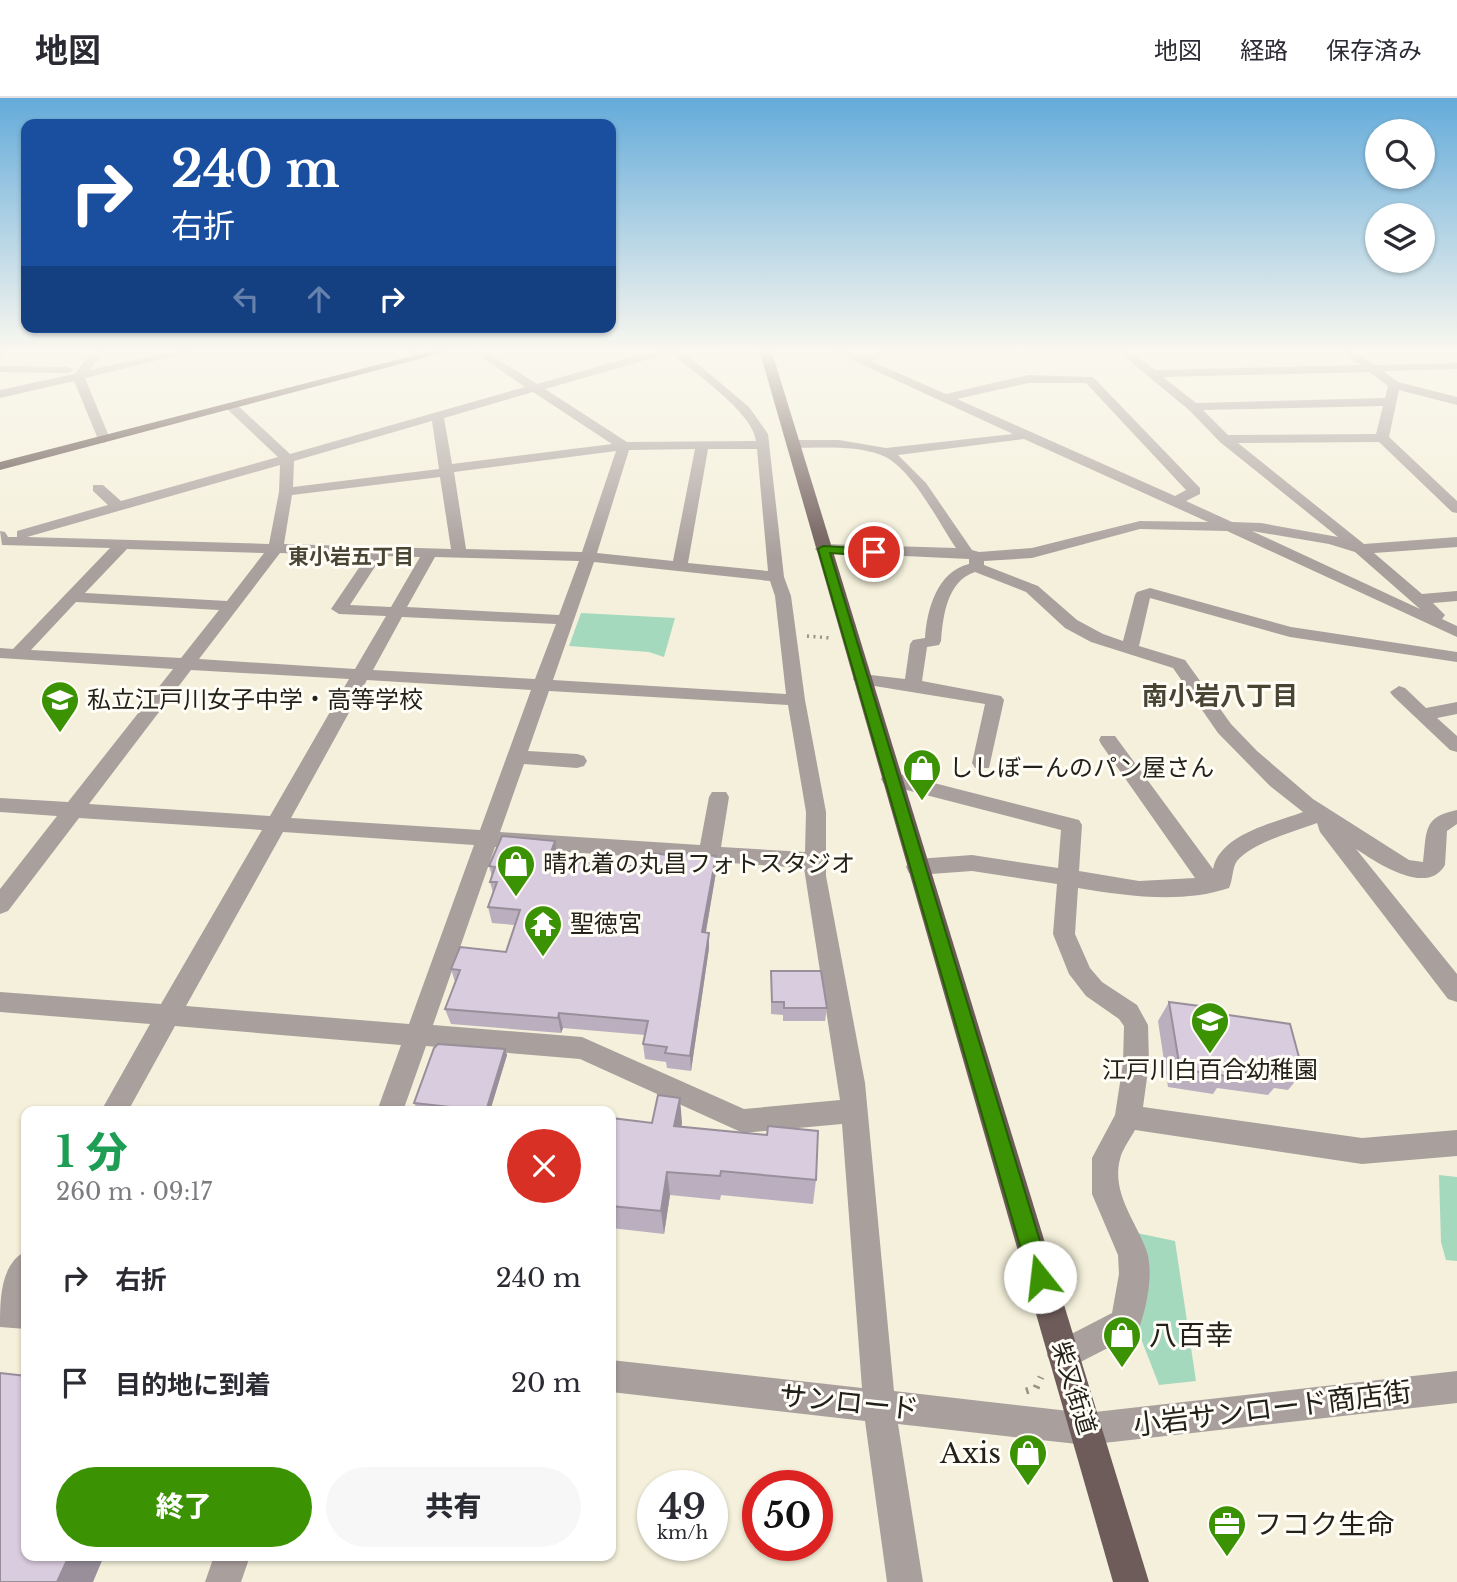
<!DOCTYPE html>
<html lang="ja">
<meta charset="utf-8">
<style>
body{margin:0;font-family:"Libre Baskerville","Noto Sans JP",serif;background:#f7f7f7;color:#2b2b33;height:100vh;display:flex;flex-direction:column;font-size:26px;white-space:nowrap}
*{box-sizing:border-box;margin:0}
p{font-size:23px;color:#7c7c81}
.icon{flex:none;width:38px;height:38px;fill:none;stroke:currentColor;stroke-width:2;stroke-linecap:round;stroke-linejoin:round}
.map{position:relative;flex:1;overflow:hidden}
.drawer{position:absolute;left:21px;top:1008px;width:595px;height:455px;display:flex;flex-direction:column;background:#fff;border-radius:14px;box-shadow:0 2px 5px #0004}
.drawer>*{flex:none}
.top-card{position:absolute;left:21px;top:21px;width:595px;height:214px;border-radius:14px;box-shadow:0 2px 5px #0004;background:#1a4fa0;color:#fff;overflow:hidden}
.controls{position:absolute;left:1365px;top:21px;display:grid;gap:14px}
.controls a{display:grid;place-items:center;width:70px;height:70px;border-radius:50%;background:#fff;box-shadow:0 2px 5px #0004;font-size:35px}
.speed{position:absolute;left:637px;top:1372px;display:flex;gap:14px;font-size:35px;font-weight:700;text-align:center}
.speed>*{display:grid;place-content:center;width:91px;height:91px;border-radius:50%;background:#fff;box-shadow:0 2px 5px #0004;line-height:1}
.speed small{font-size:18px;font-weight:400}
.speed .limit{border:10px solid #d22;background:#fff;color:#111}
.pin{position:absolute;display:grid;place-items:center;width:60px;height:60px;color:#fff;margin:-30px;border:4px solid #fff;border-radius:50%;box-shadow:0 2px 7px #0007}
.me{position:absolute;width:77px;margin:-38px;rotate:344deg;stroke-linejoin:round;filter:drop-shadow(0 0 5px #0008)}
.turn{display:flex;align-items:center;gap:24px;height:147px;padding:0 35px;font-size:32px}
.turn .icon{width:91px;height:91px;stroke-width:2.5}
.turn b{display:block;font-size:49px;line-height:60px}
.lanes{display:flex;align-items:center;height:66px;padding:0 35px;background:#0003;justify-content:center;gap:35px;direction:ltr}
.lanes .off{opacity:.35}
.round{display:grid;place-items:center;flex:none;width:74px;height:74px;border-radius:37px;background:#f7f7f7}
.head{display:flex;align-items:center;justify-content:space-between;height:119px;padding:0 35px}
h1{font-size:42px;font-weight:800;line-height:52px;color:#1e9e55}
.cta{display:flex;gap:14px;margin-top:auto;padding:14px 35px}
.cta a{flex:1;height:80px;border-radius:42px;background:#3b9202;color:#fff;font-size:28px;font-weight:800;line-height:80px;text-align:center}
.cta a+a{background:#f7f7f7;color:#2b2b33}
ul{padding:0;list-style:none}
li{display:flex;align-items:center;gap:21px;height:105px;padding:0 35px}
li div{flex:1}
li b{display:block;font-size:26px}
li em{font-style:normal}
header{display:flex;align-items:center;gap:42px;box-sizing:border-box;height:98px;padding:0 35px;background:#fff;border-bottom:2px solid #e1e1e2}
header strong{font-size:33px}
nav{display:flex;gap:38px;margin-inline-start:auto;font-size:24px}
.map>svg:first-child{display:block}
</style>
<header>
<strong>地図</strong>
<nav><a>地図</a><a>経路</a><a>保存済み</a></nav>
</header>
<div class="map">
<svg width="1457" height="1484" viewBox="0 0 1457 1484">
<rect width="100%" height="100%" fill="#f4f0db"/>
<path fill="#a5d9be" d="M 581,515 L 675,520 L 664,559 L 649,554 L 569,548 Z
M 1439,1077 L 1457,1079 L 1457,1163 L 1446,1162 L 1441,1144 Z
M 1137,1135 L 1175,1143 L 1196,1283 L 1159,1287 L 1138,1233 L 1149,1169 Z"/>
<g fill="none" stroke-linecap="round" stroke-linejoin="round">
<path stroke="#959384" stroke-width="3.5" stroke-dasharray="2 4.5" stroke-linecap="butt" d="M 807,538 L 830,540"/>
<path stroke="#959384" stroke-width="7" stroke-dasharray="2.5 8" stroke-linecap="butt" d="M 1026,1293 L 1036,1290 L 1041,1279"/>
<path fill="#a99f9d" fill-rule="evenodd" d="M 0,251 L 12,251 L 0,260 Z
M 95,251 L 107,251 L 89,272 L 183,251 L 203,251 L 85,280 L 110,341 L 104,345 L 98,341 L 74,283 L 0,300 L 0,292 L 74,276 Z
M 406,251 L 418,251 L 425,259 L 415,261 Z
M 470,251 L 482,251 L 537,286 L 660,251 L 680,251 L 749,309 L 768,336 L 784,479 L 791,498 L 805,602 L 826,714 L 826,778 L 865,985 L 894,1293 L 1086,1315 L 1457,1273 L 1457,1305 L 1086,1347 L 898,1326 L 923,1484 L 887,1484 L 865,1323 L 611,1294 L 611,1262 L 862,1290 L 842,1026 L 743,1035 L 580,961 L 426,948 L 403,1013 L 377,1013 L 401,947 L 175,928 L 128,1013 L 101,1013 L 150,926 L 0,914 L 0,894 L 161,906 L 262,732 L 79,720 L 8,813 L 0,816 L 0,791 L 57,718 L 0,714 L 0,700 L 68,704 L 173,571 L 0,560 L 0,550 L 13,551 L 110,450 L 2,447 L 0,433 L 5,434 L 8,439 L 17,439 L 17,433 L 108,407 L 93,393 L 93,387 L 103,387 L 121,403 L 278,359 L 227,311 L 227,305 L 235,305 L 290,356 L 525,289 ZM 671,255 C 692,273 754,315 756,343 L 627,344 L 545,291 ZM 533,294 L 612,346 L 452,366 L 444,320 ZM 432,323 L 439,371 L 293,389 L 294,363 ZM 695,351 L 673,463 L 597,455 L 629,352 ZM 708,351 L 757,351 L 768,473 L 688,465 ZM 616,353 L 582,454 L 466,451 L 454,374 ZM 280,367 L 279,394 L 269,446 L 27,439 ZM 440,379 L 451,451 L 284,446 L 292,397 ZM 127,451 L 264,455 L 227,503 L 85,495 ZM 280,455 L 367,458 L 331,511 L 339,516 L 386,518 L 355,571 L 199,561 ZM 382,458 L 420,459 L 391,509 L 350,507 ZM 435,459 L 579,463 L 559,517 L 407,509 ZM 594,464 L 770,483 L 775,498 L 786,596 L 553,582 ZM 76,504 L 219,512 L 181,560 L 31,552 ZM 402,519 L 556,526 L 535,581 L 373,572 ZM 191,572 L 349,581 L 270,718 L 89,706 ZM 367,582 L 531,592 L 480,732 L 291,720 ZM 549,593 L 788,607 L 806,714 L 805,754 L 721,749 L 729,699 L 726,694 L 712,694 L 709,699 L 700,747 L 500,734 L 524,666 L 577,670 L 584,668 L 587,663 L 584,658 L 577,656 L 528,653 ZM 283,734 L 474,747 L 409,926 L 186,908 ZM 495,749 L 804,770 L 840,1002 L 744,1011 L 582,939 L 433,927 Z
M 828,251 L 843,251 L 862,259 L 886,251 L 1128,251 L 1155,272 L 1360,267 L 1341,251 L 1353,251 L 1374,267 L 1457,265 L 1457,271 L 1383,273 L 1398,284 L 1457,299 L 1457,307 L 1399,292 L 1389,339 L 1457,403 L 1457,415 L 1452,414 L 1379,344 L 1238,345 L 1364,446 L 1457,439 L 1457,449 L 1374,455 L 1422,496 L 1457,493 L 1457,503 L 1433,505 L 1445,517 L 1442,521 L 1457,528 L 1457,539 L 1227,433 L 1140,431 L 1032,460 L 984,463 L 984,467 L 1038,488 L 1077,522 L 1103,536 L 1123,543 L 1135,497 L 1137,494 L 1150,490 L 1291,529 L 1457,554 L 1457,564 L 1290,539 L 1150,500 L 1139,548 L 1185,562 L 1231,626 L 1257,653 L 1313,701 L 1409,762 L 1423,764 C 1427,734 1422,719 1457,712 L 1457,726 L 1447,733 L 1445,767 C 1427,799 1376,764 1356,751 L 1457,876 L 1457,904 L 1448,901 L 1320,734 L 1317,725 C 1296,733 1251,745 1237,763 C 1232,770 1233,782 1229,790 C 1181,806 1127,798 1078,790 L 1075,836 L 1090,870 L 1102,884 L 1137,907 L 1148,927 L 1149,965 L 1143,1009 L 1362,1040 L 1457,1032 L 1457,1058 L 1362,1066 L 1135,1032 C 1130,1041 1122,1052 1120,1061 C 1111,1096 1137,1124 1147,1154 C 1154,1177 1146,1214 1137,1235 L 1063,1273 L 1052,1268 L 1047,1257 L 1052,1246 L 1112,1215 L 1119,1176 L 1118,1157 L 1092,1096 L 1092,1060 L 1115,1017 L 1123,965 L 1124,928 L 1119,921 L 1086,898 L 1069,876 L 1053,836 L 1057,786 L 972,773 L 917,777 L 909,775 L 906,769 L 909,763 L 917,761 L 972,757 L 1058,770 L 1061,732 L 891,688 L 884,686 L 881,681 L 884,676 L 891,674 L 1079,722 L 1082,727 L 1079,773 L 1139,783 L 1195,780 L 1101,646 L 1099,642 L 1101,638 L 1115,638 L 1213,771 C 1220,736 1274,725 1303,714 L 1270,688 L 1218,635 L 1173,570 L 1091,544 L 1065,530 L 1026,494 L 975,474 C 947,483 943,518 941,543 L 939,547 L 927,549 L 922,583 L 1001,598 L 1004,602 L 989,670 L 975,670 L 972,665 L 985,606 L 856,585 L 853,581 L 856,577 L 862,576 L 905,581 L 910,546 L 913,542 L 925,540 C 927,511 937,474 969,466 L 969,461 L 818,454 L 815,451 L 818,448 L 823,446 L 956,450 C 938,424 911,368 881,357 C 854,347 821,350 793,350 L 786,346 L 793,342 L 839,342 L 886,350 L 1013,336 ZM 1120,255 L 1189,312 L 1220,344 L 1338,439 L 1261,425 L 1232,424 L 1186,403 L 1200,396 L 1200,390 L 1093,279 L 1028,277 L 946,296 L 871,263 L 891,256 L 1023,258 ZM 1369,274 L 1388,288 L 1385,300 L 1196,305 L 1163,279 ZM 1028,285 L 1086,285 L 1186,392 L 1175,398 L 957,301 ZM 1383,308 L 1376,336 L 1228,337 L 1203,312 ZM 1024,341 L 1208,424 L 1140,423 L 1032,450 L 979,454 L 972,452 L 926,385 L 898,357 ZM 1252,433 L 1329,446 L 1355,454 L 1420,511 Z
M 0,268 L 68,269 L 74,272 L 68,275 L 0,274 Z
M 1399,588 L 1405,590 L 1426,610 L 1457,604 L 1457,616 L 1437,620 L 1457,638 L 1457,654 L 1450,652 L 1393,598 L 1390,594 Z
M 26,1153 L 26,1231 L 0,1229 C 0,1202 0,1166 26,1153 Z
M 214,1458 L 250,1458 L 241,1484 L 205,1484 Z"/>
<path fill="#6e5c5a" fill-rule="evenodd" d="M 759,251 L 771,251 L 1149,1484 L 1113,1484 Z"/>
<path fill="#594543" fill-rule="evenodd" d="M 439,251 L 457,251 L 0,372 L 0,364 Z"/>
</g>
<path fill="#bbafbf" d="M 718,251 L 754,251 L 754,256 L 720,258 Z
M 558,759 L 557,763 L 716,774 L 706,834 L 709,835 L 709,850 L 691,973 L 667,970 L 666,964 L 645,961 L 643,946 L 645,937 L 563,930 L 561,935 L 451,926 L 445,911 L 455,884 L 451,871 L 506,854 L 515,827 L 492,825 L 488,809 L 493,795 L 490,784 L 492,778 L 489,768 Z
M 771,873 L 827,910 L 825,923 L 783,923 L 783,917 L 771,916 Z
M 1169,904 L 1208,914 L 1303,974 L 1288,992 L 1274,990 L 1268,997 L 1217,990 L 1213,996 L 1168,989 L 1158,923 Z
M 505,951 L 507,957 L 490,1013 L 441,1013 L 417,1011 L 414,1005 Z
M 611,1020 L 652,1025 L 682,1025 L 681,1029 L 816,1082 L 813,1106 L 721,1097 L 720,1102 L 670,1097 L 664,1136 L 611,1130 Z"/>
<path fill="#988f9b" d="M 555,743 L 558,759 L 552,778 L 548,762 Z
M 716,758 L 716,774 L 703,850 L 702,834 Z
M 709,835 L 709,850 L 691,973 L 690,958 Z
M 559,915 L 563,930 L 561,935 L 558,920 Z
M 505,951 L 507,957 L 490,1013 L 486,1013 Z
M 680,1000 L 682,1025 L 676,1053 L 674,1028 Z
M 667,1074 L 670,1097 L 664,1136 L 661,1113 Z
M 69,1458 L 104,1458 L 93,1484 L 57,1484 Z"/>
<path fill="#d9ccde" stroke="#988f9b" stroke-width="2" d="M 502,738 L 555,743 L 548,762 L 647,769 L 651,755 L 685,759 L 686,755 L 716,758 L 702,834 L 709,835 L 690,958 L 665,955 L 667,949 L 643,946 L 648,923 L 559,915 L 558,920 L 445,911 L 460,872 L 451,871 L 460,849 L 506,854 L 520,812 L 488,809 L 497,784 L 490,784 L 495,769 L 489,768 Z
M 771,873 L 821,873 L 827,910 L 784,910 L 784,904 L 772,904 Z
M 1169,904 L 1207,909 L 1208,914 L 1290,926 L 1303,974 L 1280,971 L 1282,980 L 1224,971 L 1226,978 L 1180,971 Z
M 438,946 L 505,951 L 486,1013 L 414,1005 L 434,950 Z
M 658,997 L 680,1000 L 674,1028 L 767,1037 L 768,1028 L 818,1033 L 816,1082 L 721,1073 L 720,1078 L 667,1074 L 661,1113 L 611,1108 L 611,1020 L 652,1025 Z
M 0,1275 L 26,1278 L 26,1458 L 69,1458 L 57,1484 L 0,1484 Z"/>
<linearGradient id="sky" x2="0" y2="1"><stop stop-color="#64abda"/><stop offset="0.55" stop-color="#faf8ef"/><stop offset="1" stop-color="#faf8ef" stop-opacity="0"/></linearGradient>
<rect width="1457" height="459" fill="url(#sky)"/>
<path fill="#3b9202" stroke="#265f01" stroke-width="2" d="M 823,448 L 874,451 L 880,454 L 874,458 L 830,455 L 1051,1179 L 1048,1187 L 1040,1191 L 1032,1187 L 1029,1179 L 818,451 Z"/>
<defs>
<symbol id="school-pin" viewBox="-11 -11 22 30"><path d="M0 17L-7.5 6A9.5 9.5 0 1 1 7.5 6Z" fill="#3b9202" stroke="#fffdf5"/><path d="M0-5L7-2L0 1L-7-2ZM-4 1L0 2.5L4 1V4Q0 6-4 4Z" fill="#fff"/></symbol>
<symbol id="shop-pin" viewBox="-11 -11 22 30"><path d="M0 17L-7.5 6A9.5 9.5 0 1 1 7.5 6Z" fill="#3b9202" stroke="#fffdf5"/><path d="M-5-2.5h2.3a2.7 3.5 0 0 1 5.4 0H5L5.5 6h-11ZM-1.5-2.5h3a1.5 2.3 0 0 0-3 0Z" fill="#fff"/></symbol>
<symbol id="temple-pin" viewBox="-11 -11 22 30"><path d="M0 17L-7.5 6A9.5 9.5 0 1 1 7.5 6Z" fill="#3b9202" stroke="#fffdf5"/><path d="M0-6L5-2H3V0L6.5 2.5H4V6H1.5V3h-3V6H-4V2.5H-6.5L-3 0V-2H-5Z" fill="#fff"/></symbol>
<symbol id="office-pin" viewBox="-11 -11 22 30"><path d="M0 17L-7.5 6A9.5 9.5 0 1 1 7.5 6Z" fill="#3b9202" stroke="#fffdf5"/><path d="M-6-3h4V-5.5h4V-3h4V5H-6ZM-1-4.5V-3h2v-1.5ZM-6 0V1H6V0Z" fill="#fff"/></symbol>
</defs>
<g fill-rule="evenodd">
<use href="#school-pin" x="38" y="580" width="44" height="60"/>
<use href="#shop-pin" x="900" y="648" width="44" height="60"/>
<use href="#shop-pin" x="494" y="744" width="44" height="60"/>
<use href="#temple-pin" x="521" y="804" width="44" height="60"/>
<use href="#school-pin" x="1188" y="901" width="44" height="60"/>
<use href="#shop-pin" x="1100" y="1215" width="44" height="60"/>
<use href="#shop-pin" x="1006" y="1333" width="44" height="60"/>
<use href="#office-pin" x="1205" y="1404" width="44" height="60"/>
</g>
<g text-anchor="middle" stroke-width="6" stroke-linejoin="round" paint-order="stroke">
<g font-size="21" font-weight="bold" fill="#484534" stroke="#fffdf5">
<text x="351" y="466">東小岩五丁目</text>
</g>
<g font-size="24" fill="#23221a" stroke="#fffdf5" text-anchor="start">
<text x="87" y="610">私立江戸川女子中学・高等学校</text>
<text x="949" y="678">ししぼーんのパン屋さん</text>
<text x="543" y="774">晴れ着の丸昌フォトスタジオ</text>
<text x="570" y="834">聖徳宮</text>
<text x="1210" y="980" text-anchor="middle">江戸川白百合幼稚園</text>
</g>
<g font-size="24" fill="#23221a" stroke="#fffdf5">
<text transform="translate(1074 1290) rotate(73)" y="8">柴又街道</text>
</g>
<g font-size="26" font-weight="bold" fill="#484534" stroke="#fffdf5">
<text x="1220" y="607">南小岩八丁目</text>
</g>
<g font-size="28" fill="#23221a" stroke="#fffdf5" text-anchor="start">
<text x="1149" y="1247">八百幸</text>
<text x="1001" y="1365" text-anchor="end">Axis</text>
<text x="1254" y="1436">フコク生命</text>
</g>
<g font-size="28" fill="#23221a" stroke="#fffdf5">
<text transform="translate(849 1304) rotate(6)" y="10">サンロード</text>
<text transform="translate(1272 1310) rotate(-7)" y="10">小岩サンロード商店街</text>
</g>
</g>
</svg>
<div class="controls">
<a><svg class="icon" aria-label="search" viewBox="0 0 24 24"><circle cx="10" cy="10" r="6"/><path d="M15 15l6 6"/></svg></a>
<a><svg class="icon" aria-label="layers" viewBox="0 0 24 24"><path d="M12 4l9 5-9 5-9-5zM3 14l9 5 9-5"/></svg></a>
</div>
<div class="speed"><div>49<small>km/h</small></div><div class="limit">50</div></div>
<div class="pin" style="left:874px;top:454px;background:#d93025"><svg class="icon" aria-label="arrive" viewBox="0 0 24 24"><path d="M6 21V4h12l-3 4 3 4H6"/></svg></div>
<svg class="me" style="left:1040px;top:1179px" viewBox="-20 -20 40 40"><circle r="19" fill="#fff"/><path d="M0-13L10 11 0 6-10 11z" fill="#3b9202"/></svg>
<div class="top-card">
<div class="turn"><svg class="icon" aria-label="right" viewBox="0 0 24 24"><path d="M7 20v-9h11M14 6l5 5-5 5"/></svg><div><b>240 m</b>右折</div></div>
<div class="lanes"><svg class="icon off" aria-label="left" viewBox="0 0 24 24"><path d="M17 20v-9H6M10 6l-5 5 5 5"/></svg><svg class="icon off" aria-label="ahead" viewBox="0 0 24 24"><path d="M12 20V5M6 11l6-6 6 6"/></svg><svg class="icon" aria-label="right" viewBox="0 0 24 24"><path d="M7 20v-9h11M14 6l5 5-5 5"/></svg></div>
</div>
<section class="drawer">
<div class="head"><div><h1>1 分</h1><p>260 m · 09:17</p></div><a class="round" style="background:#d93025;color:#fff"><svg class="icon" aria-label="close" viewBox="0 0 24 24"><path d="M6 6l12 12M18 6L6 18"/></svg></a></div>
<ul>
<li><svg class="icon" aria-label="right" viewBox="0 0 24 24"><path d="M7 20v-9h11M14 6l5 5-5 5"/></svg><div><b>右折</b></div><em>240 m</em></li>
<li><svg class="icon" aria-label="arrive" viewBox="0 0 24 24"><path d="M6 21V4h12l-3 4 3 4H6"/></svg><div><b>目的地に到着</b></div><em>20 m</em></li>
</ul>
<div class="cta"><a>終了</a><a>共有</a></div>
</section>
</div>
